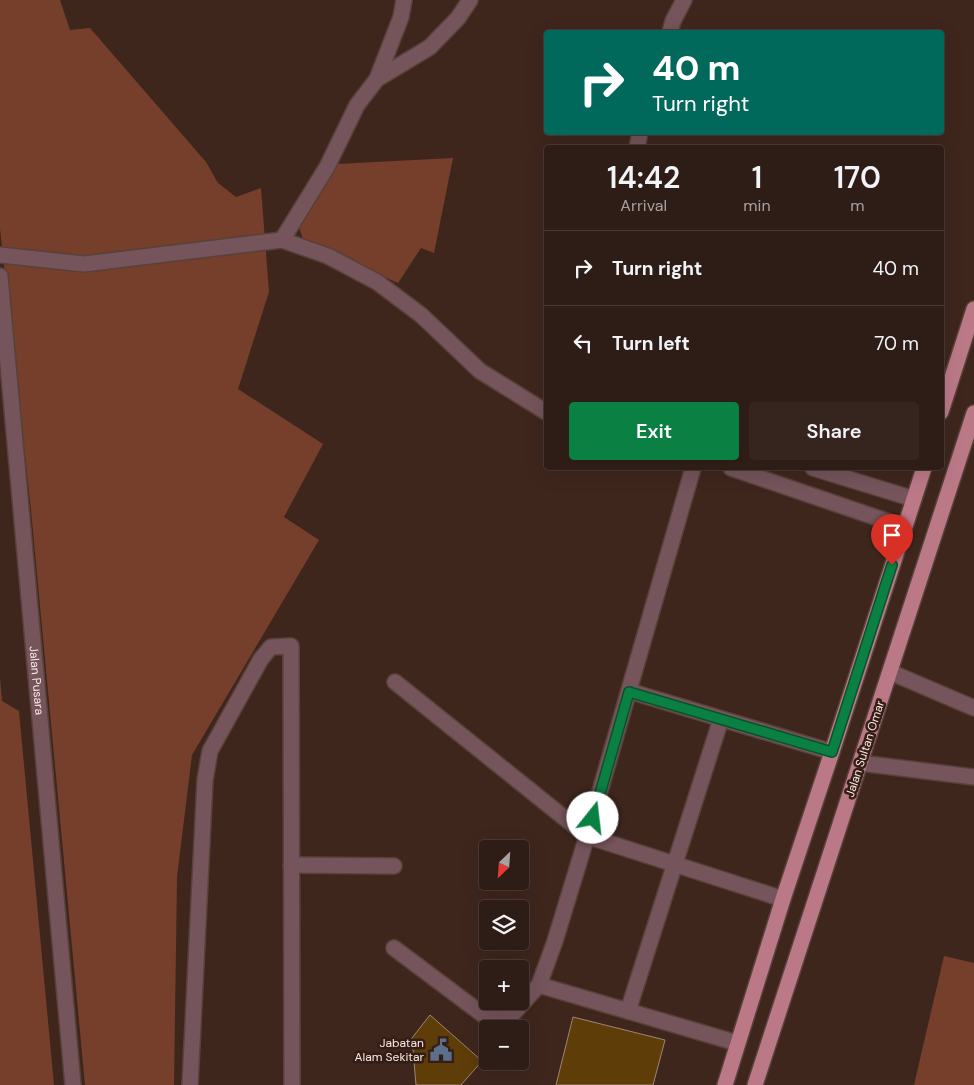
<!DOCTYPE html>
<meta charset="utf-8">
<style>
body{margin:0;font-family:"DM Sans",sans-serif;background:#36251f;color:#f1f3f6;height:100vh;display:flex;flex-direction:column;font-size:19px;white-space:nowrap}
*{box-sizing:border-box;margin:0}
p{font-size:16px;color:#a7a1a1}
.icon{flex:none;width:28px;height:28px;fill:none;stroke:currentColor;stroke-width:2;stroke-linecap:round;stroke-linejoin:round}
.map{position:relative;flex:1;overflow:hidden}
.sheet{position:absolute;left:544px;top:145px;width:400px;height:325px;display:flex;flex-direction:column;background:#2e1c16;border-radius:5px;box-shadow:0 5px 20px #0002,0 0 0 1px #493a35}
.sheet>*{flex:none}
.top-card{position:absolute;left:544px;top:30px;width:400px;height:105px;border-radius:5px;box-shadow:0 5px 20px #0002,0 0 0 1px #493a35;background:#00695c;color:#fff;overflow:hidden}
.needle{width:32px;rotate:205deg}
.tools{position:absolute;left:479px;top:840px;display:grid;gap:10px}
.tools a{display:grid;place-items:center;width:50px;height:50px;border-radius:5px;background:#2e1c16;box-shadow:0 5px 20px #0002,0 0 0 1px #493a35;font-size:25px}
.pin{position:absolute;display:grid;place-items:center;width:42px;height:42px;color:#fff;margin:-51px -21px;border-radius:50% 50% 50% 0;rotate:-45deg;box-shadow:0 0 5px #0007}
.pin .icon{rotate:45deg}
.me{position:absolute;width:55px;margin:-28px;rotate:16deg;stroke-linejoin:round;filter:drop-shadow(0 0 4px #0008)}
.turn{display:flex;align-items:center;gap:18px;height:105px;padding:0 25px;font-size:22px}
.turn .icon{width:65px;height:65px;stroke-width:2.5}
.turn b{display:block;font-size:35px;line-height:42px}
.eta{display:flex;justify-content:space-evenly;align-items:center;height:85px;text-align:center}
.eta b{font-size:30px;font-weight:600;line-height:35px}
.action{display:flex;gap:10px;margin-top:auto;padding:10px 25px}
.action a{flex:1;height:58px;border-radius:5px;background:#0b8043;color:#fff;font-size:20px;font-weight:600;line-height:58px;text-align:center}
.action a+a{background:#36251f;color:#f1f3f6}
ul{padding:0;list-style:none}
li{display:flex;align-items:center;gap:15px;height:75px;padding:0 25px;border-top:1px solid #493a35}
li div{flex:1}
li b{display:block;font-size:19px}
li em{font-style:normal}
.map>svg:first-child{display:block}
</style>
<div class="map">
<svg width="974" height="1085" viewBox="0 0 974 1085">
<rect width="100%" height="100%" fill="#3e261d"/>
<path fill="#753f2b" d="M 0,0 L 60,0 L 70,30 L 90,28 L 206,162 L 218,183 L 236,197 L 261,188 L 269,292 L 238,389 L 323,444 L 284,517 L 319,540 L 192,755 L 177,877 L 174,1085 L 85,1085 L 31,510 L 0,229 Z
M 453,158 L 434,253 L 421,248 L 398,283 L 303,239 L 298,225 L 337,164 Z
M 0,677 L 2,701 L 19,711 L 54,1085 L 0,1085 Z
M 944,956 L 974,963 L 974,1085 L 914,1085 Z"/>
<path fill="#5f3d09" stroke="#9b8871" d="M 430,1015 L 482,1061 L 461,1085 L 416,1085 L 412,1038 Z
M 573,1017 L 665,1040 L 653,1085 L 556,1085 Z"/>
<g fill="none" stroke-linecap="round" stroke-linejoin="round">
<defs>
<g id="minor">
<path d="M 670,32 L 673,21 L 684,0"/>
<path d="M 377,79 L 401,17 L 404,0"/>
<path d="M 637,148 L 640,132"/>
<path d="M 282,240 L 327,167 L 357,105 L 377,79 L 430,47 L 458,18 L 470,0"/>
<path d="M 0,255 L 84,264 L 282,240 L 328,256 L 377,282 L 421,315 L 480,371 L 546,412"/>
<path id="s1" d="M 0,276 L 73,1085"/>
<path d="M 731,468 L 904,527"/>
<path d="M 813,468 L 914,499"/>
<path d="M 890,672 L 974,708"/>
<path d="M 395,682 L 587,836 L 783,899"/>
<path d="M 629,691 L 832,752"/>
<path d="M 860,763 L 974,777"/>
<path d="M 291,865 L 394,866"/>
<path d="M 394,948 L 482,1014 L 496,1019 L 510,1017 L 539,985 L 555,941 L 587,836 L 693,468"/>
<path d="M 539,985 L 737,1043"/>
<path d="M 628,1011 L 721,719"/>
<path d="M 190,1085 L 205,780 L 210,751 L 261,659 L 271,647 L 291,646 L 292,1085"/>
</g>
<path id="major" d="M 941,412 L 974,309
M 725,1085 L 783,899 L 832,752 L 924,468
M 755,1085 L 974,413"/>
</defs>
<use href="#minor" stroke="#584139" stroke-width="18"/>
<use href="#major" stroke="#584139" stroke-width="18"/>
<use href="#minor" stroke="#75545b" stroke-width="15"/>
<use href="#major" stroke="#bb7988" stroke-width="15"/>
</g>
<g fill="none" stroke-linecap="round" stroke-linejoin="round">
<defs>
<path id="route" d="M 593,818 L 629,692 L 832,752 L 892,565"/>
</defs>
<use href="#route" stroke="#07532c" stroke-width="12"/>
<use href="#route" stroke="#0b8043" stroke-width="9"/>
</g>
<defs>
<symbol id="civic-bare" viewBox="-9 -9 18 18"><path d="M-.6-6.5H3V-4.5H.6V-3L4-1V1h2V6H-6V1h2V-1L-.6-3ZM-1.2 2.5V6h2.4V2.5Z" fill="#5c6f8a" stroke="#341d14" stroke-width="2.5" paint-order="stroke"/></symbol>
</defs>
<g fill-rule="evenodd">
<use href="#civic-bare" x="425" y="1034" width="32" height="32"/>
</g>
<g text-anchor="middle" stroke-width="5" stroke-linejoin="round" paint-order="stroke">
<g font-size="12" fill="#f9e9e3" stroke="#341d14">
<text dy="4" stroke="none"><textPath href="#s1" startOffset="406">Jalan Pusara</textPath></text>
<text transform="translate(865 749) rotate(-72)" y="4">Jalan Sultan Omar</text>
</g>
<g font-size="12" fill="#f9e9e3" stroke="#341d14" text-anchor="end">
<text x="424" y="1047">Jabatan<tspan x="424" dy="14">Alam Sekitar</tspan></text>
</g>
</g>
</svg>
<div class="tools">
<a><svg class="needle" viewBox="-14 -14 28 28"><path d="M0-13l5 13h-10z" fill="#e53935"/><path d="M0 13l5-13h-10z" fill="#a7a1a1"/></svg></a>
<a><svg class="icon" aria-label="layers" viewBox="0 0 24 24"><path d="M12 4l9 5-9 5-9-5zM3 14l9 5 9-5"/></svg></a>
<a>+</a>
<a>−</a>
</div>
<div class="pin" style="left:892px;top:565px;background:#d93025"><svg class="icon" aria-label="arrive" viewBox="0 0 24 24"><path d="M6 21V4h12l-3 4 3 4H6"/></svg></div>
<svg class="me" style="left:593px;top:818px" viewBox="-20 -20 40 40"><circle r="19" fill="#fff"/><path d="M0-13L10 11 0 6-10 11z" fill="#0b8043"/></svg>
<div class="top-card">
<div class="turn"><svg class="icon" aria-label="right" viewBox="0 0 24 24"><path d="M7 20v-9h11M14 6l5 5-5 5"/></svg><div><b>40 m</b>Turn right</div></div>
</div>
<section class="sheet">
<div class="eta">
<div><b>14:42</b><p>Arrival</p></div>
<div><b>1</b><p>min</p></div>
<div><b>170</b><p>m</p></div>
</div>
<ul>
<li><svg class="icon" aria-label="right" viewBox="0 0 24 24"><path d="M7 20v-9h11M14 6l5 5-5 5"/></svg><div><b>Turn right</b></div><em>40 m</em></li>
<li><svg class="icon" aria-label="left" viewBox="0 0 24 24"><path d="M17 20v-9H6M10 6l-5 5 5 5"/></svg><div><b>Turn left</b></div><em>70 m</em></li>
</ul>
<div class="action"><a>Exit</a><a>Share</a></div>
</section>
</div>
